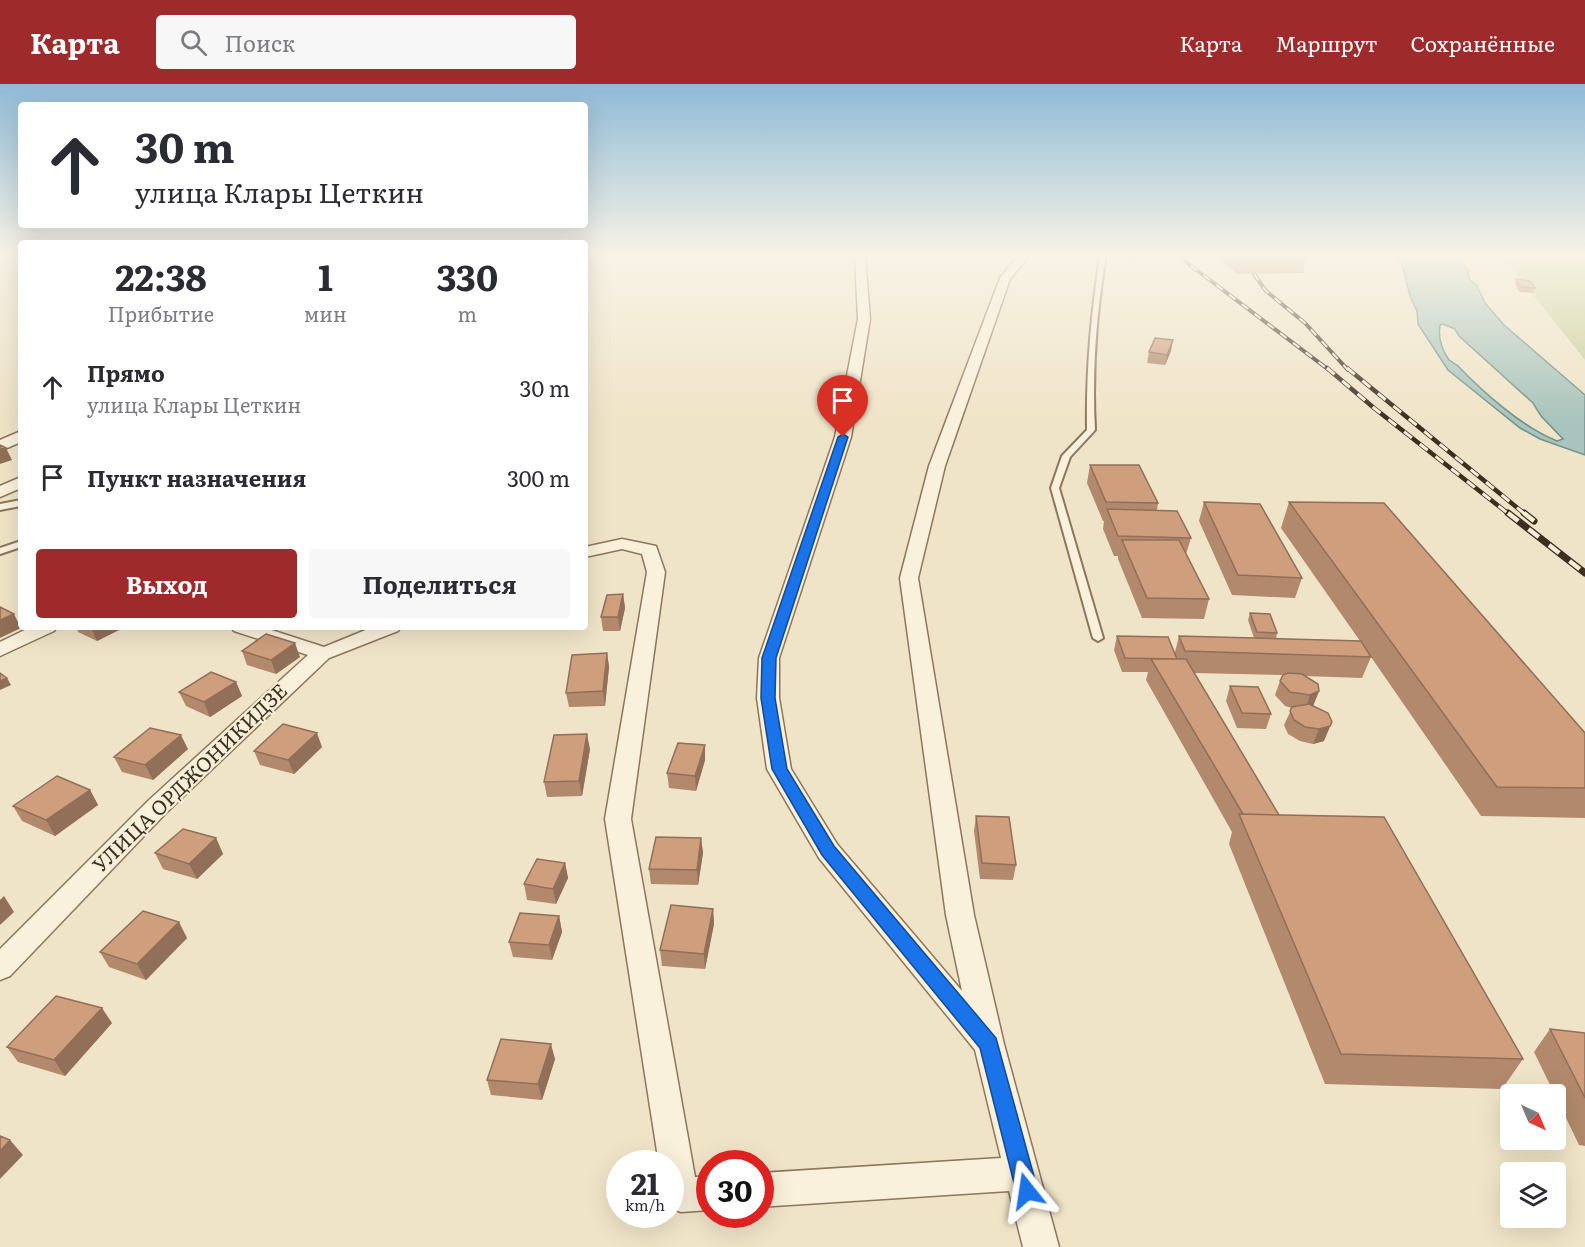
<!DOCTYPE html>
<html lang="ru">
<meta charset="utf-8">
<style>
body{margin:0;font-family:Literata,serif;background:#f7f7f7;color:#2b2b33;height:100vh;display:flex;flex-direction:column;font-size:22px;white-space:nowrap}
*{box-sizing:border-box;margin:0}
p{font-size:20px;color:#7c7c81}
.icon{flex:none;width:33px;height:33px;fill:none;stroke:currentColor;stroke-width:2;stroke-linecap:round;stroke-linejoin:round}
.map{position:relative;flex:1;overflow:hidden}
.panel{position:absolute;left:18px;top:156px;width:570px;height:390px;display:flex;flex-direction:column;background:#fff;border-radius:6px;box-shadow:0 6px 24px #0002}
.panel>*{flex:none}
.hud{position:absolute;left:18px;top:18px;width:570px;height:126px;border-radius:6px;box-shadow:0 6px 24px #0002;background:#fff;color:#2b2b33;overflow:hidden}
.needle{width:39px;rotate:136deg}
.buttons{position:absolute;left:1500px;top:1000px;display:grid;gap:12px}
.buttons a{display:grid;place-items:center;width:66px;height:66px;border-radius:6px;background:#fff;box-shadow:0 6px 24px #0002;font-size:30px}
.speed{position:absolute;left:606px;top:1066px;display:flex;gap:12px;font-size:30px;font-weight:700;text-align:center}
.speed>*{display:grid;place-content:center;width:78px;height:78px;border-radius:50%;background:#fff;box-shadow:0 6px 24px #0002;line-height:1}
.speed small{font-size:15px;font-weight:400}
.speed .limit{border:9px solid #d22;background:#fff;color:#111}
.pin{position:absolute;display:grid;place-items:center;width:51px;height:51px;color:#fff;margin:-62px -26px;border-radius:50% 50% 50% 0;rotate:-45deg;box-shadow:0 0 6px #0007}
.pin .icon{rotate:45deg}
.me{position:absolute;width:66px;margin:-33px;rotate:345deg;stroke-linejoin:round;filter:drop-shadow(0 0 4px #0008)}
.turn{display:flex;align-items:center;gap:21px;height:126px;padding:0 18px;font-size:27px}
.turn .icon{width:78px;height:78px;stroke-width:2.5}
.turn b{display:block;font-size:42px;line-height:51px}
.eta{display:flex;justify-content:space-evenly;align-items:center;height:102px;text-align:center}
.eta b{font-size:36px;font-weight:700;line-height:42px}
.button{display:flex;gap:12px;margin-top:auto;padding:12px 18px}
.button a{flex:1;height:69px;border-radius:6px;background:#9e2a2b;color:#fff;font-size:24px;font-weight:700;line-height:69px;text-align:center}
.button a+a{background:#f7f7f7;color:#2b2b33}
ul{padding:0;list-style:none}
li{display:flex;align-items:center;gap:18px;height:90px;padding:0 18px}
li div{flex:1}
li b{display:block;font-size:22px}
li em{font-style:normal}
header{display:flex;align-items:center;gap:36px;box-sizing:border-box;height:84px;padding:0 30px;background:#9e2a2b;color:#fff}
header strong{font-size:28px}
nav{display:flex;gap:33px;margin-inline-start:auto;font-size:21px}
.search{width:420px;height:54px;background:#f7f7f7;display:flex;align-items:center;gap:15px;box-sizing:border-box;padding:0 21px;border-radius:6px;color:#7c7c81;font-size:22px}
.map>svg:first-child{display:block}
</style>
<header>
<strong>Карта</strong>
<div class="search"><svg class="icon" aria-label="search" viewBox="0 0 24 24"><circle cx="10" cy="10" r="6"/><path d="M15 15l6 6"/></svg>Поиск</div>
<nav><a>Карта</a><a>Маршрут</a><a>Сохранённые</a></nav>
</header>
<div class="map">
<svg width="1585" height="1163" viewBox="0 0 1585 1163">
<rect width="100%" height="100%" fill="#f0e4c8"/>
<path fill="#c9cf9b" d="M 1502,172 L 1585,172 L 1585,276 Z"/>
<path fill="#a9c4bc" stroke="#6f938a" stroke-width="1.5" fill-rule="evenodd" d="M 1395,172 L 1456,172 L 1468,186 L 1469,195 L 1477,202 L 1485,219 L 1504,241 L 1585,311 L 1585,371 L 1540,355 L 1520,344 L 1448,286 L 1418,240 L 1417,227 L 1410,212 L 1402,180 ZM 1443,240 L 1455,245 L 1459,252 L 1533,319 L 1541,332 L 1563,355 L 1557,357 C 1522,343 1483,308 1457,281 C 1456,281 1450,276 1449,276 C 1442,266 1438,253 1440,241 Z"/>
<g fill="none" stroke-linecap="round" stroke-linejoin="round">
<defs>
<path id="lane" d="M 1100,172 L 1106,172 C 1096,230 1092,287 1095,346 L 1070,373 L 1059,404 L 1103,554 L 1098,557 L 1093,554 L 1051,404 L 1062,372 L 1087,346 C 1086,287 1091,230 1100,172 Z
M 21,416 L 21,422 L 0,426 L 0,420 Z
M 21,457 L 21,463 L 0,470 L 0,464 Z"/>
<path id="street" d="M 855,172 L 865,172 L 870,235 L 851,353 L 779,574 L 779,614 L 791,685 L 837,760 L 962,907 L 946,831 L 900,494 L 929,382 L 1000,194 L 1018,172 L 1029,172 L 1010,195 L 945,382 L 918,494 L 974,831 L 1004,960 L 1059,1163 L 1023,1163 L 1009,1107 L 760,1123 L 760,1089 L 1001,1074 L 975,966 L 819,774 L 767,685 L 757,614 L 759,574 L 835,353 L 858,235 Z
M 21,347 L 21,358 L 0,367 L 0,356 Z
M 21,393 L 21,404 L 0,413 L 0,402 Z
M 622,455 L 656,462 L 665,488 L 631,735 L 695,1093 L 710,1092 L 710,1126 L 681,1128 L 670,1124 L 670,1080 L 659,1080 L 605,735 L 647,488 L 642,470 L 622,465 L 585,473 L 585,463 Z
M 31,543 L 57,543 L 54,547 L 0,572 L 0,558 Z
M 231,543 L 262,543 L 324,563 L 373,543 L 401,543 L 398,547 L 329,574 L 166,729 L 10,892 L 0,896 L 0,865 L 149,716 L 308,571 L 234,547 Z"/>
</defs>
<use href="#lane" stroke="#8d765c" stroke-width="4"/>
<use href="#street" stroke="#8d765c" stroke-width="3"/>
<use href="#lane" fill="#faf1dc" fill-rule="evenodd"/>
<use href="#street" fill="#faf1dc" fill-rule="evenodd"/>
<defs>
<path id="rail-far2" d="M 1178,172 L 1329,286
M 1254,190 L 1266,207 L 1305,239 L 1348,286"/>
<path id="rail-far1" d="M 1327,284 L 1374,324 L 1510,431
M 1347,284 L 1526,431"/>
<path id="rail" d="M 1508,429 L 1585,489
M 1524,429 L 1534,437"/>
</defs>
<use href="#rail-far2" stroke="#3d2e20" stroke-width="4"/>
<use href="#rail-far1" stroke="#3d2e20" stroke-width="4.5"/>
<use href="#rail" stroke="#3d2e20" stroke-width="7"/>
<use href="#rail-far2" stroke="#f7eed8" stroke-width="2" stroke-dasharray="8" stroke-linecap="butt"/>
<use href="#rail-far1" stroke="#f7eed8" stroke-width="3" stroke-dasharray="10" stroke-linecap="butt"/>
<use href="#rail" stroke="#f7eed8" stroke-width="4.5" stroke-dasharray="13" stroke-linecap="butt"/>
</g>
<path fill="#b2896c" d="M 1128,172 L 1141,172 L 1140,175 L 1128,174 Z
M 1215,172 L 1302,172 L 1306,175 L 1303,189 L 1238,190 Z
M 1516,195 L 1535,204 L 1533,209 L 1519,208 L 1515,200 Z
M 1171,267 L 1165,281 L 1147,279 L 1149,268 Z
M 1090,381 L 1158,419 L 1157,426 L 1191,454 L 1186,470 L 1209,515 L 1204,535 L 1142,534 L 1118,475 L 1118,472 L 1114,472 L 1103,445 L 1104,437 L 1103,437 L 1087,399 Z
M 1204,418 L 1302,494 L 1295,514 L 1232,511 L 1199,437 Z
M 1289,418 L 1585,649 L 1585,734 L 1481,732 L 1371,573 L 1362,594 L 1305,592 L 1319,607 L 1313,622 L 1324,657 L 1313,660 L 1300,657 L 1288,650 L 1284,641 L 1292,624 L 1285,622 L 1275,611 L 1280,597 L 1283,591 L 1194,589 L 1279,731 L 1523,975 L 1502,1005 L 1325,1000 L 1229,760 L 1232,748 L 1146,596 L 1148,588 L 1122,588 L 1114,566 L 1117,552 L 1175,568 L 1179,552 L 1254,554 L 1248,536 L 1250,529 L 1277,549 L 1276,555 L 1360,557 L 1281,444 Z
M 623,510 L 625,524 L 620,547 L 603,547 L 601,533 Z
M 76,543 L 125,543 L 97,557 L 78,548 Z
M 242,567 L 300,573 L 276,590 L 247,581 Z
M 607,569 L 609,583 L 605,622 L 569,623 L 566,609 Z
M 236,598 L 242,612 L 210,633 L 186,622 L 179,608 Z
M 1230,602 L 1271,630 L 1266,645 L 1237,644 L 1226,617 Z
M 322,663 L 294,690 L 260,681 L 254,667 Z
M 188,665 L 153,696 L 122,688 L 114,673 Z
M 590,665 L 582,712 L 547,713 L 544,698 Z
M 705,676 L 696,707 L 669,704 L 667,689 Z
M 90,706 L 98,721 L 55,752 L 22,737 L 13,722 Z
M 976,732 L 1016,781 L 1013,796 L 980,795 L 974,747 Z
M 216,754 L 223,770 L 197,795 L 163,785 L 155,769 Z
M 701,754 L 703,769 L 698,801 L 651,800 L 649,785 Z
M 565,779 L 568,794 L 556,820 L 527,816 L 524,800 Z
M 713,825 L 714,840 L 705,885 L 662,882 L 660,866 Z
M 559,832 L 562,848 L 552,876 L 513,873 L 509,858 Z
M 187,854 L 146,896 L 109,883 L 100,868 Z
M 112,939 L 65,992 L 18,978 L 7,963 Z
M 1550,945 L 1585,949 L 1585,1062 L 1579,1061 L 1556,1013 L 1556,1011 L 1555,1011 L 1534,968 Z
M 555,975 L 542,1016 L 491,1011 L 487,996 Z"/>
<path fill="#916f58" d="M 1173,256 L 1171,267 L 1165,281 L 1167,271 Z
M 6,364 L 12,376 L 0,380 L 0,365 Z
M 623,510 L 625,524 L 620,547 L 618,533 Z
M 14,530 L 21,544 L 0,554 L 0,536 Z
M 91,543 L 125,543 L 97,557 Z
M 295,559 L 300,573 L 276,590 L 271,576 Z
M 607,569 L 609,583 L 605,622 L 603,607 Z
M 7,594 L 11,601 L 0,606 L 0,597 Z
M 236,598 L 242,612 L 210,633 L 204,618 Z
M 1319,607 L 1313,622 L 1305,626 L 1310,611 Z
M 1332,638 L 1324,657 L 1313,660 L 1319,645 Z
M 317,649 L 322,663 L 294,690 L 288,676 Z
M 587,650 L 590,665 L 582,712 L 579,697 Z
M 181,651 L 188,665 L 153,696 L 145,681 Z
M 705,661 L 705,676 L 696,707 L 695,692 Z
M 90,706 L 98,721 L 55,752 L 46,736 Z
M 216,754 L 223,770 L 197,795 L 189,780 Z
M 701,754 L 703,769 L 698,801 L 697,786 Z
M 565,779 L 568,794 L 556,820 L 553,805 Z
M 4,812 L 14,828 L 0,841 L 0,816 Z
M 713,825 L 714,840 L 705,885 L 704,870 Z
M 559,832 L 562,848 L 552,876 L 549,861 Z
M 179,838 L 187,854 L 146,896 L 137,880 Z
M 102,924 L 112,939 L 65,992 L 54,976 Z
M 551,960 L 555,975 L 542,1016 L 538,1000 Z
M 10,1056 L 23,1071 L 0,1095 L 0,1067 Z"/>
<path fill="#cf9f7d" stroke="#916f58" stroke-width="1.5" d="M 1236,172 L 1302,172 L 1306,175 L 1241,176 Z
M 1516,195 L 1530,197 L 1535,204 L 1521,203 Z
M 1155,254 L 1173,256 L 1167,271 L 1149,268 Z
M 0,361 L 6,364 L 0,365 Z
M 1090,381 L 1139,381 L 1158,419 L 1106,418 Z
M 1204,418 L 1260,420 L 1302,494 L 1238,491 Z
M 1289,418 L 1384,419 L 1585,649 L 1585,704 L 1497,703 Z
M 1107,425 L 1177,427 L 1191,454 L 1118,452 Z
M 1122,456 L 1179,456 L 1209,515 L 1147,514 Z
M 623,510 L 618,533 L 601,533 L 607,511 Z
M 0,523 L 14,530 L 0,536 Z
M 1250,529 L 1270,530 L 1277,549 L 1257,548 Z
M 266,550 L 295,559 L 271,576 L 242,567 Z
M 1117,552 L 1168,553 L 1177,575 L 1125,574 Z
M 1179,552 L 1361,557 L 1371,573 L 1185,567 Z
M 607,569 L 603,607 L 566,609 L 572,571 Z
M 1151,575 L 1186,575 L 1279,731 L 1243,730 Z
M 211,588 L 236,598 L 204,618 L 179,608 Z
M 0,589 L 7,594 L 0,597 Z
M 1288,589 L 1302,590 L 1318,600 L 1319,607 L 1310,611 L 1290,608 L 1280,597 L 1283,591 Z
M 1230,602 L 1258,603 L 1271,630 L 1242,629 Z
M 1309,620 L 1328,629 L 1332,638 L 1330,642 L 1319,645 L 1305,643 L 1294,636 L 1290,627 L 1292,623 Z
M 283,640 L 317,649 L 288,676 L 254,667 Z
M 150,644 L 181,651 L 145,681 L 114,673 Z
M 587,650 L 579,697 L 544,698 L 554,651 Z
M 678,659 L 705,661 L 695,692 L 667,689 Z
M 57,692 L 90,706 L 46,736 L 13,722 Z
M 1239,730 L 1384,733 L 1523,975 L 1341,970 Z
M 976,732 L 1009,733 L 1016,781 L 982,779 Z
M 183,745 L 216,754 L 189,780 L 155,769 Z
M 656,753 L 701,754 L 697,786 L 649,785 Z
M 537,775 L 565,779 L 553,805 L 524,800 Z
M 671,821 L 713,825 L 704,870 L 660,866 Z
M 143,827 L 179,838 L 137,880 L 100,868 Z
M 520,829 L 559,832 L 549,861 L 509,858 Z
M 56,912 L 102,924 L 54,976 L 7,963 Z
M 1550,945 L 1585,949 L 1585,1014 Z
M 501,955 L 551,960 L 538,1000 L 487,996 Z
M 0,1052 L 10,1056 L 0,1067 Z"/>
<linearGradient id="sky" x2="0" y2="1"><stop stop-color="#8fbad6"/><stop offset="0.51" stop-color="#f8f3e6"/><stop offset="1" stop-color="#f8f3e6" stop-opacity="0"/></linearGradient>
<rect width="1585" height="335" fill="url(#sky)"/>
<path fill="#1a73e8" stroke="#114b97" stroke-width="1.5" d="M 843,350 L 848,353 L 776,574 L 775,614 L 787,685 L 834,762 L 996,954 L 1038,1107 L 1035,1115 L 1027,1119 L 1019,1115 L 1016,1107 L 980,964 L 822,771 L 772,685 L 761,614 L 762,574 L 838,353 Z"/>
<g text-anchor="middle" stroke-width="4.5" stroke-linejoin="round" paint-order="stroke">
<g font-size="20" fill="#3d2e20" stroke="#f7eed8">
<text transform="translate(190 694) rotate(-44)" y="7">УЛИЦА ОРДЖОНИКИДЗЕ</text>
</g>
</g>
</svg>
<div class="buttons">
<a><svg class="needle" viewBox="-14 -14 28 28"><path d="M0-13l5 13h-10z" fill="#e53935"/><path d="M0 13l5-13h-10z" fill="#7c7c81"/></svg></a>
<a><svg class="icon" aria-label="layers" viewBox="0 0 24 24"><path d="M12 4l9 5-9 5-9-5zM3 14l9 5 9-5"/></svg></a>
</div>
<div class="speed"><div>21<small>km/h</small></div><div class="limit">30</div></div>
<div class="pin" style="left:843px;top:353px;background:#d93025"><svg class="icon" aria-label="arrive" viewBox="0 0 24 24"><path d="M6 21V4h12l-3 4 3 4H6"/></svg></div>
<svg class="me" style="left:1027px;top:1107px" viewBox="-20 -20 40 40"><path d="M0-17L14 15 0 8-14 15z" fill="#1a73e8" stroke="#fff" stroke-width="4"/></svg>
<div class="hud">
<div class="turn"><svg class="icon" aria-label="ahead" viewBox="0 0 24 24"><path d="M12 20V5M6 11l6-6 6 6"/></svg><div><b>30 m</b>улица Клары Цеткин</div></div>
</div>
<section class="panel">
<div class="eta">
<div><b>22:38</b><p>Прибытие</p></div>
<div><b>1</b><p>мин</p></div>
<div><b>330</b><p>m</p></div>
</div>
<ul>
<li><svg class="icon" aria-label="ahead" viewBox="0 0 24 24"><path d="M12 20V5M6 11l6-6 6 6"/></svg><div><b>Прямо</b><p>улица Клары Цеткин</p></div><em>30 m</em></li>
<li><svg class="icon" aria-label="arrive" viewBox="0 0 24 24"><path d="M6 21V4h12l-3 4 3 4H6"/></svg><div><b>Пункт назначения</b></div><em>300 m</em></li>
</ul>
<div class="button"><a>Выход</a><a>Поделиться</a></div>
</section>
</div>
